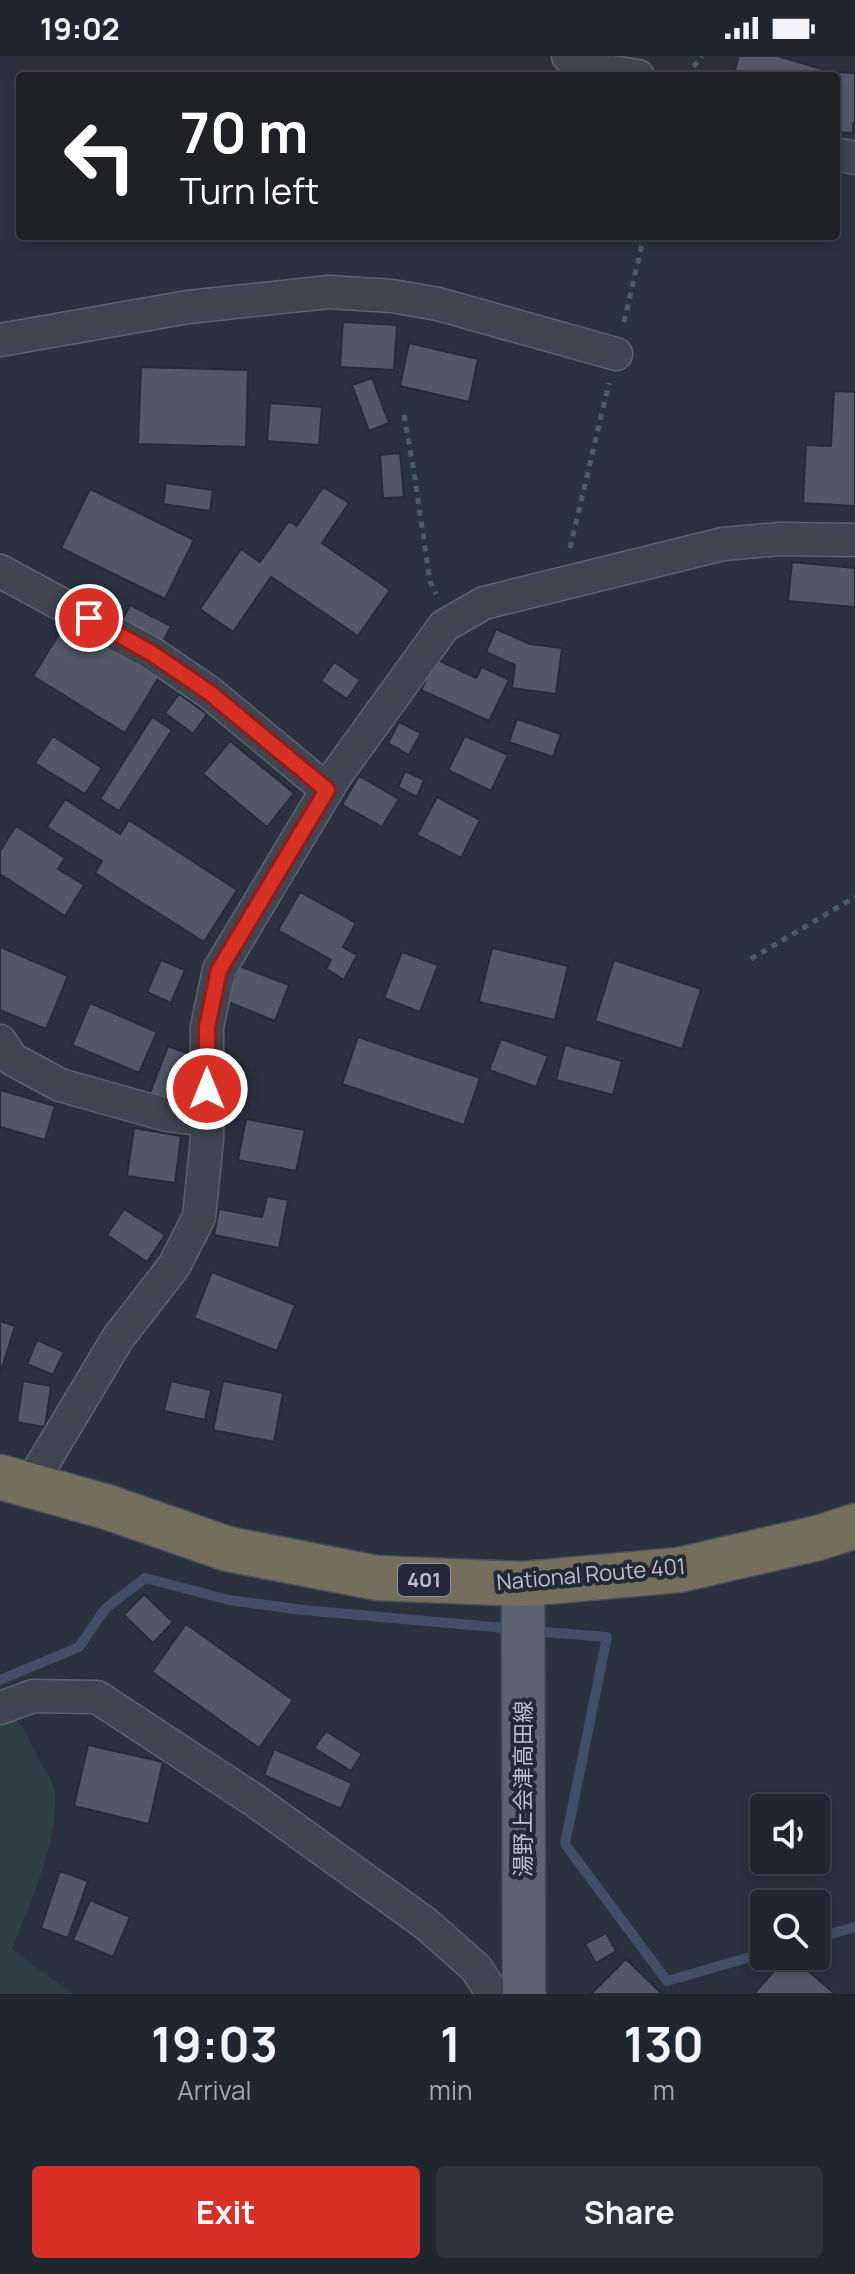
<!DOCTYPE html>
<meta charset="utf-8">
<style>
body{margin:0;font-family:Manrope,"Noto Sans JP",sans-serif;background:#2d323c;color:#f1f3f6;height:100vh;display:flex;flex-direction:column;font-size:30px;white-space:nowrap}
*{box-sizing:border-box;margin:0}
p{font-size:26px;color:#a2a5ab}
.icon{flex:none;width:44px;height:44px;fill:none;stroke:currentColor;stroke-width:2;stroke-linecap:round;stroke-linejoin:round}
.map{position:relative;height:1938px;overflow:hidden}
.drawer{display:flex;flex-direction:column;background:#202630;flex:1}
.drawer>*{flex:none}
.banner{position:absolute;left:16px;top:16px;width:824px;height:168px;border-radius:8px;box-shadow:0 4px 12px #0003,0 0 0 2px #3d434c;background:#202124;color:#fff;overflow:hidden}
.fabs{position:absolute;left:750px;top:1738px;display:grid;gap:16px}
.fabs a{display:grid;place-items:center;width:80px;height:80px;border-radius:8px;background:#202630;box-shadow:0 4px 12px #0003,0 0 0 2px #3d434c;font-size:40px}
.pin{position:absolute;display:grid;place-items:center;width:68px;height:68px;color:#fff;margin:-34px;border:4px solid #fff;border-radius:50%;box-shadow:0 2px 8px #0007}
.me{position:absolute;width:88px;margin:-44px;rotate:0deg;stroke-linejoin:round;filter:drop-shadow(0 0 6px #0008)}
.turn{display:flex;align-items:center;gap:28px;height:168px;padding:0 32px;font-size:36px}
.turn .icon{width:104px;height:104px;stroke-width:2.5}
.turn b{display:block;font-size:56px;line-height:68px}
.eta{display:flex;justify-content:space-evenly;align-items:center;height:136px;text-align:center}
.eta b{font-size:48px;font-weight:700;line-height:56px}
.cta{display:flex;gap:16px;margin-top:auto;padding:16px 32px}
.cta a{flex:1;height:92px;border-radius:8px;background:#d93025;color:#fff;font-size:32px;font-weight:700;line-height:92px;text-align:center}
.cta a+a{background:#2d323c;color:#f1f3f6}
.status{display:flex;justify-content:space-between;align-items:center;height:56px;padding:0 40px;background:#202630;direction:ltr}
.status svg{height:22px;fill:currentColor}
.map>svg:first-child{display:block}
</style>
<div class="status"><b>19:02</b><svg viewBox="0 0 49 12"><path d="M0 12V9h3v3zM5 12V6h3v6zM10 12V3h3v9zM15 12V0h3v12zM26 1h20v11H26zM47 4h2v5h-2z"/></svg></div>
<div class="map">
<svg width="855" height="1938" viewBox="0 0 855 1938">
<rect width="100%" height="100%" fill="#2a3240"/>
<path fill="#2d3f42" d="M 14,1663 C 28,1674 29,1683 36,1699 C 42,1710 55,1726 55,1738 C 58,1788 30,1847 12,1893 L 73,1938 L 0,1938 L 0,1666 Z"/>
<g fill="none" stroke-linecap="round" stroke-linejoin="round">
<path stroke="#424e67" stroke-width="10" d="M 532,1575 L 607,1581 L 565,1788 L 667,1925 L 764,1897
M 0,1624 L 79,1591 L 105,1553 L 145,1522 L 229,1544 L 303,1554 L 516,1573
M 816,1882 L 855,1871"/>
</g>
<path fill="#515969" stroke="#252b38" stroke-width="2" d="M 739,0 L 778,0 L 832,16 L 855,17 L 855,67 L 853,67 L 853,77 L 836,76 L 836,20 L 733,20 Z
M 343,266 L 397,269 L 394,314 L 340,311 Z
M 409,287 L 478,303 L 469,346 L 400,330 Z
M 141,311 L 248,314 L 246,391 L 138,388 Z
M 372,322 L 389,367 L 369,375 L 352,329 Z
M 834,335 L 855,336 L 855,450 L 803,447 L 806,389 L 831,390 Z
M 270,347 L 322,351 L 319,389 L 267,385 Z
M 400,397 L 404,441 L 383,442 L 380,399 Z
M 166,427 L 213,434 L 210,455 L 163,448 Z
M 323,431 L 349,447 L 322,487 L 390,534 L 358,580 L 271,521 L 233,576 L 200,553 L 241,493 L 260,506 L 289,465 L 297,470 Z
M 90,433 L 194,484 L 165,543 L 61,492 Z
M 792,506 L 855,512 L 855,551 L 788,545 Z
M 130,549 L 171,570 L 159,594 L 118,572 Z
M 67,565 L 159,621 L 125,677 L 33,620 Z
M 496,573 L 530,588 L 562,592 L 556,638 L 512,632 L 515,609 L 486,596 Z
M 436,603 L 476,622 L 482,611 L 509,624 L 489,665 L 421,634 Z
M 334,606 L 360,624 L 347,643 L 321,625 Z
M 179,638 L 207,658 L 193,678 L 165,657 Z
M 152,661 L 172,674 L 119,755 L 100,743 Z
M 517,663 L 561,678 L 553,701 L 509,686 Z
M 399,666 L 421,677 L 409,699 L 388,687 Z
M 53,680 L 102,712 L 85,738 L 35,707 Z
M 465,680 L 508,699 L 491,735 L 448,714 Z
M 230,685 L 294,737 L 267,771 L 203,718 Z
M 405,715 L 424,724 L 417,741 L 398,731 Z
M 359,720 L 399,743 L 382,771 L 342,749 Z
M 437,741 L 480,764 L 461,802 L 417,779 Z
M 65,743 L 120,778 L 129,764 L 237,834 L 204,886 L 95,817 L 102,805 L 47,771 Z
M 16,770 L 65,802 L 58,813 L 84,829 L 65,860 L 0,818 L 0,795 Z
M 300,836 L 356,867 L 343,891 L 357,899 L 344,924 L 326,913 L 331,904 L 278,874 Z
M 0,891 L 68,920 L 46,973 L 0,954 Z
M 492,892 L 568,910 L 555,964 L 479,946 Z
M 402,896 L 438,909 L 420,956 L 384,942 Z
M 161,904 L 185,914 L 171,947 L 147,936 Z
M 614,904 L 701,933 L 682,993 L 595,965 Z
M 239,910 L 289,929 L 275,965 L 226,945 Z
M 90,947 L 157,976 L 139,1017 L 72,989 Z
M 358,981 L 480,1022 L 464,1069 L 342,1028 Z
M 501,983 L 548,1000 L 536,1031 L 489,1014 Z
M 565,989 L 622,1005 L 613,1039 L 556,1024 Z
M 168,990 L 193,999 L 173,1052 L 148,1042 Z
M 0,1034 L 55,1050 L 45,1084 L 0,1071 Z
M 246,1063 L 305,1074 L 296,1115 L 238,1104 Z
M 134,1072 L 181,1080 L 175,1127 L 127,1120 Z
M 267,1140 L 288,1144 L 279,1192 L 214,1179 L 219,1153 L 262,1161 Z
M 124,1153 L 165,1179 L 147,1206 L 107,1179 Z
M 212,1216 L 295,1249 L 277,1295 L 194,1262 Z
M 0,1265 L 15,1270 L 0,1318 Z
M 37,1284 L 64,1296 L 53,1319 L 27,1308 Z
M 23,1325 L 51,1330 L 45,1371 L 17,1366 Z
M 171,1325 L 211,1334 L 205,1364 L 164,1355 Z
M 223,1325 L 283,1337 L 274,1386 L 213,1374 Z
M 144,1538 L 173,1566 L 153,1587 L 124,1559 Z
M 186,1568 L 293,1644 L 259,1692 L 152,1616 Z
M 326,1675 L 362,1698 L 351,1715 L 314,1692 Z
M 88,1689 L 163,1706 L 149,1768 L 74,1750 Z
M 274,1693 L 352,1727 L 341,1753 L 264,1719 Z
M 60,1815 L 88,1825 L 68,1882 L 41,1872 Z
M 90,1844 L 130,1861 L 113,1901 L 73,1884 Z
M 606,1877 L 616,1895 L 596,1907 L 585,1888 Z
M 787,1900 L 791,1900 L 835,1938 L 754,1938 Z
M 626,1903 L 662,1938 L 591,1938 Z"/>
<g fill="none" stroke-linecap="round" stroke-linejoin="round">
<defs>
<path id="minor" d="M 568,0 L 598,14 L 638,20
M 836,98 L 855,102
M 0,284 L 188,251 L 329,236 L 392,240 L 438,248 L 616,298
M 0,515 L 153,598 L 210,637 L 327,734
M 0,985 L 12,1003 L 60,1029 L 167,1059 L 207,1064
M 30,1429 L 118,1282 L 174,1210 L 199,1161 L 207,1083 L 207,971 L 219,914 L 334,722 L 444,570 L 484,547 L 723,488 L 779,483 L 855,484
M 0,1652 L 33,1640 L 97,1641 L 254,1744 L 425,1867 L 476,1912 L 493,1938"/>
<path id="major" d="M 523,1528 L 524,1938"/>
<path id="highway" d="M 0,1421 L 107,1451 L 228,1493 L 377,1522 L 523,1528 L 679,1514 L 818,1482 L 855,1470"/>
</defs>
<use href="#minor" stroke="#5c626e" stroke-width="35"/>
<use href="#major" stroke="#484d5a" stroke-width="45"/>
<use href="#highway" stroke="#494f5b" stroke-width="47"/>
<path stroke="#4c5c60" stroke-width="5" stroke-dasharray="6 6" stroke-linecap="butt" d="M 686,20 L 702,0
M 624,266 L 644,180
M 404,359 L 413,410 L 430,526 L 436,538
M 570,492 L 609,327
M 751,903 L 855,841"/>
<use href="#minor" stroke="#3e4450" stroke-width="32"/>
<use href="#major" stroke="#5d6370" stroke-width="42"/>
<use href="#highway" stroke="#756e5c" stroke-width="44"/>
</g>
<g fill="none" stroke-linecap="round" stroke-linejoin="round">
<defs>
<path id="route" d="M 89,562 L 153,598 L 210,637 L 327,734 L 219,914 L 207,971 L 207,1033"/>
</defs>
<use href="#route" stroke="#8d1f18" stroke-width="20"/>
<use href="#route" stroke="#d93025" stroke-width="14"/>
</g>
<g text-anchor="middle" stroke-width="8" stroke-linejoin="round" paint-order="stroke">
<rect fill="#232936" stroke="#8d939e" stroke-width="2" x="398" y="1508" width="52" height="32" rx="6"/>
<g font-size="20" font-weight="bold" fill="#bbc0ca">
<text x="424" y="1531">401</text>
</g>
<g font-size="22" fill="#bbc0ca" stroke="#232936">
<text transform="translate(591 1518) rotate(-5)" y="8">National Route 401</text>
<text transform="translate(523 1733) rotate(-90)" y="8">湯野上会津高田線</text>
</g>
</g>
</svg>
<div class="fabs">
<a><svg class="icon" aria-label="sound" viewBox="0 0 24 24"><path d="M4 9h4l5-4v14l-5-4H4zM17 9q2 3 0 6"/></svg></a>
<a><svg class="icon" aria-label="search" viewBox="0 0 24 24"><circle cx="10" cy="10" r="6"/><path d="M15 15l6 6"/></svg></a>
</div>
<div class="pin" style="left:89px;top:562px;background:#d93025"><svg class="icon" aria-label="arrive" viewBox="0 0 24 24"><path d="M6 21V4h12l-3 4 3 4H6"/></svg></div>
<svg class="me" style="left:207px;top:1033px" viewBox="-20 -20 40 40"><circle r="17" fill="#d93025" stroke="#fff" stroke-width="3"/><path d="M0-11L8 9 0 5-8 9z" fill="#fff"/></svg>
<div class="banner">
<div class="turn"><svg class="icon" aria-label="left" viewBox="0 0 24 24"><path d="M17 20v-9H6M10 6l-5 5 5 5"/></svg><div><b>70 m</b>Turn left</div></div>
</div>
</div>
<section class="drawer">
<div class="eta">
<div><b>19:03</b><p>Arrival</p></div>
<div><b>1</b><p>min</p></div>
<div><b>130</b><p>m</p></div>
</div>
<div class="cta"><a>Exit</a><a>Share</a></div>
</section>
